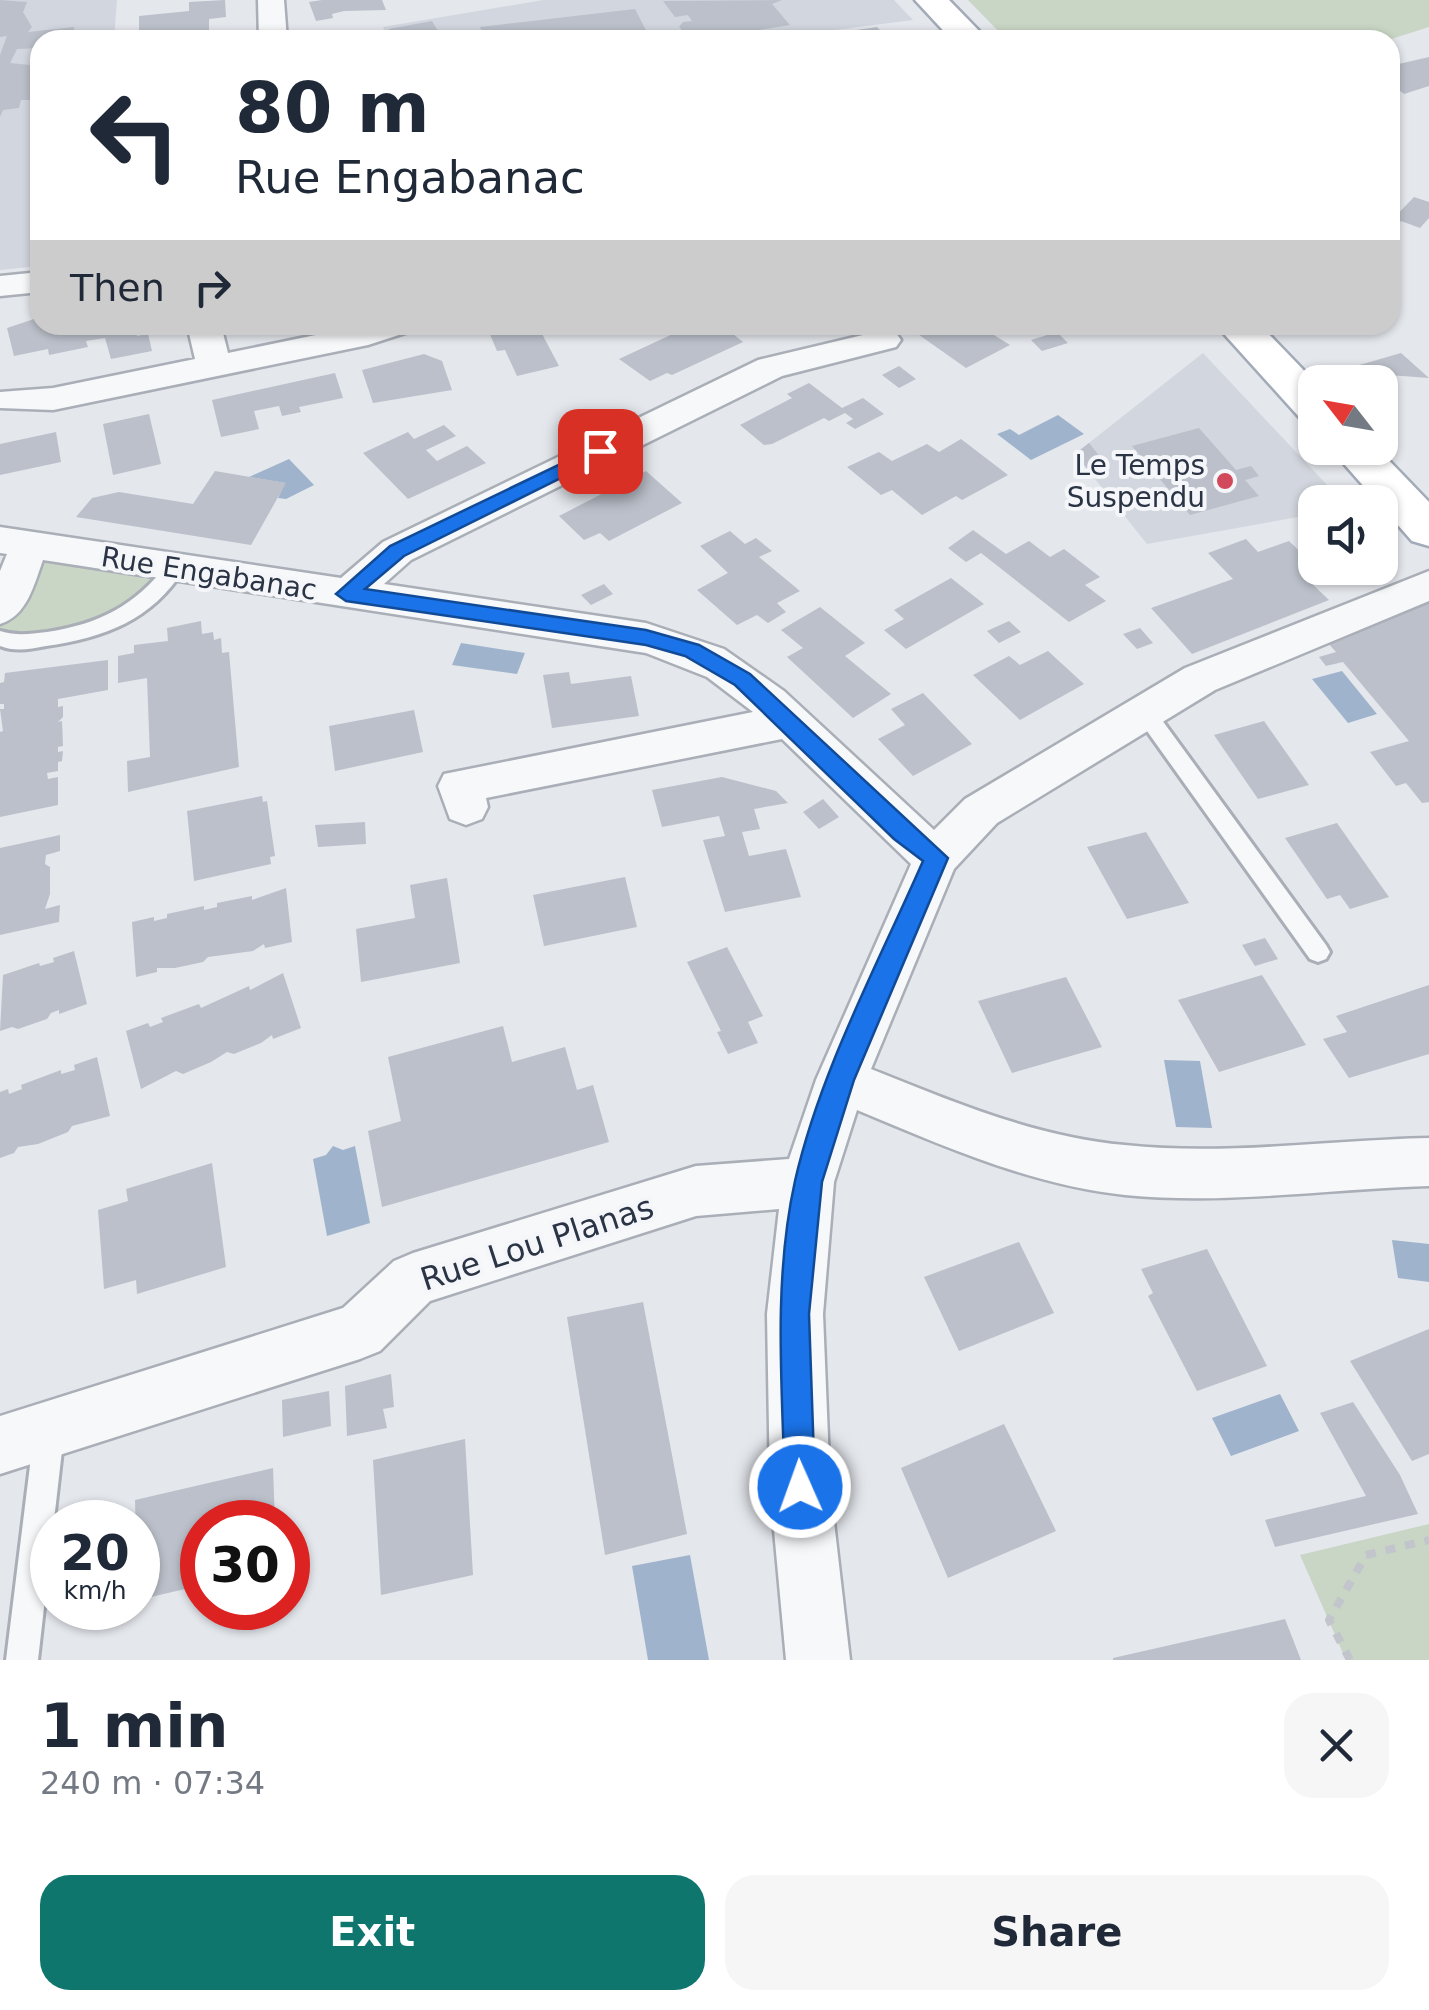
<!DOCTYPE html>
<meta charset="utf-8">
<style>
body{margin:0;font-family:"DejaVu Sans",sans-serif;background:#f6f6f7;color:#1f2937;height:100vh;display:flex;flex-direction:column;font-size:38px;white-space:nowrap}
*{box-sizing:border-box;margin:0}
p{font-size:32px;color:#747a83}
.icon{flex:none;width:55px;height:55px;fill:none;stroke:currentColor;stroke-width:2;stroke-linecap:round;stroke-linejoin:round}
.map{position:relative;height:1660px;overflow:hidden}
.drawer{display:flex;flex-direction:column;background:#fff;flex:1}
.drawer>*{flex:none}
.guide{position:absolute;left:30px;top:30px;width:1370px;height:305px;border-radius:30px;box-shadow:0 2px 8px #0004;background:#fff;color:#1f2937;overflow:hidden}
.needle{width:65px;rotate:301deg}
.buttons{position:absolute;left:1298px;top:365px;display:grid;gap:20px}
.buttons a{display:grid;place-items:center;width:100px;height:100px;border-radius:20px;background:#fff;box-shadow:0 2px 8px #0004;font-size:50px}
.speed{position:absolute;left:30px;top:1500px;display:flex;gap:20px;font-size:50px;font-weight:700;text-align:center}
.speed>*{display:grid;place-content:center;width:130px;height:130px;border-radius:50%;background:#fff;box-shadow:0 2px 8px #0004;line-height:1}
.speed small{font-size:25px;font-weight:400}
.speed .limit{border:15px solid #d22;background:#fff;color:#111}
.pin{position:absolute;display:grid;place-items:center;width:85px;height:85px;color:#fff;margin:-42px;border-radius:20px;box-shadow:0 5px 15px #0006}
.me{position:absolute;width:110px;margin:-55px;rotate:358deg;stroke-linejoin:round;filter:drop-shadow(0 0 8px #0008)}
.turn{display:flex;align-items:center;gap:35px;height:210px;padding:0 40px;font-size:45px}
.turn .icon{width:130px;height:130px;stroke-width:2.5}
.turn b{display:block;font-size:70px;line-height:85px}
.then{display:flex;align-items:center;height:95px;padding:0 40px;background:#0003;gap:20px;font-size:38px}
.round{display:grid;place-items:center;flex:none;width:105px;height:105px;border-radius:30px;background:#f6f6f7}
.overview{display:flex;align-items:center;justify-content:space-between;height:170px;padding:0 40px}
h1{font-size:60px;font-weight:700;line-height:75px}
.primary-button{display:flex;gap:20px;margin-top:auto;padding:20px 40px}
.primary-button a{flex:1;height:115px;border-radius:30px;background:#0f766e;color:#fff;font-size:40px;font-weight:700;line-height:115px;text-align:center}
.primary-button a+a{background:#f6f6f7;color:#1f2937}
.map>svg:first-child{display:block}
</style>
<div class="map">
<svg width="1429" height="1660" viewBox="0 0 1429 1660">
<rect width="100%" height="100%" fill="#e4e7ec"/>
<path fill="#d2d6de" d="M 0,0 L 117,0 L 114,40 L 40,40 L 40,266 L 0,270 Z
M 543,0 L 894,0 L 913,20 L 756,40 L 390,40 L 383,27 Z
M 1203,353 L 1343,502 L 1315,502 L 1315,514 L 1147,544 L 1075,454 Z"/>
<path fill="#c9d6c5" d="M 968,0 L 1429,0 L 1429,27 L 1388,40 L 1007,40 Z
M 25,558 L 165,582 L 96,632 L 0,638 L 0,610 Z
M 1429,1524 L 1429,1660 L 1346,1660 L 1300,1555 Z"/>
<path fill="#9fb4cc" d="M 1058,415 L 1084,434 L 1031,460 L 997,434 L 1010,429 L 1019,435 Z
M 289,459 L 314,485 L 286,499 L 278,498 L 285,483 L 249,477 Z
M 461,643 L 525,653 L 517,674 L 452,665 Z
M 1342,671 L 1377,714 L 1348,723 L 1312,679 Z
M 1164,1060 L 1200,1061 L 1212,1128 L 1176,1127 Z
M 333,1146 L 343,1150 L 355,1146 L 370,1223 L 327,1236 L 313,1159 L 326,1155 Z
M 1392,1240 L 1429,1244 L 1429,1282 L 1398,1278 Z
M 1280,1394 L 1299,1431 L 1231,1456 L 1212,1418 Z
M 690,1555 L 709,1660 L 648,1660 L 632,1566 Z"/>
<path fill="#bbc0ca" d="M 0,0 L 27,2 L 23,12 L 32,27 L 28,32 L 74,27 L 75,40 L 40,40 L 40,48 L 17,49 L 10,63 L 40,66 L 40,85 L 36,88 L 40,93 L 31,100 L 21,100 L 19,108 L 3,110 L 0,117 L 0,55 L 7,36 L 0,37 Z
M 225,0 L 226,17 L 209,19 L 209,32 L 139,39 L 139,16 L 189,11 L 189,2 Z
M 322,0 L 382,0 L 386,10 L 344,11 L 332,14 L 333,18 L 316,21 L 309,2 Z
M 782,0 L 772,4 L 790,25 L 704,39 L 698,30 L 683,31 L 679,27 L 683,22 L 692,21 L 688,15 L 675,17 L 663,1 Z
M 635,9 L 651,40 L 485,40 L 480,27 Z
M 432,21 L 438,31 L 395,39 L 389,29 Z
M 877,27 L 883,33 L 891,32 L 898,40 L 857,40 L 850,31 Z
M 1429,57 L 1429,86 L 1404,94 L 1390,83 L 1390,66 Z
M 1414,197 L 1429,202 L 1429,218 L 1420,228 L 1401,221 L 1390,232 L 1390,222 Z
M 40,317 L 40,325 L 65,325 L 66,331 L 84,325 L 134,325 L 137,336 L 148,334 L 152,351 L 111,359 L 105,338 L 86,341 L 88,347 L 49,355 L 48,349 L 14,356 L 7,328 Z
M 486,325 L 516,325 L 520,334 L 540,330 L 559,366 L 517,376 L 505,350 L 497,351 Z
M 692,325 L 722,325 L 743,342 L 672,375 L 667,373 L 650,381 L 619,359 Z
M 905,325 L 978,325 L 1010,345 L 966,368 Z
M 1057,332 L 1068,343 L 1042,351 L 1031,340 Z
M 1401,353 L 1429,378 L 1389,375 L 1372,380 L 1356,366 Z
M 424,354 L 442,361 L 452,390 L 373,403 L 362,370 Z
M 899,366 L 916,379 L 899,388 L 882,375 Z
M 335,373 L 343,398 L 299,407 L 301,412 L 282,416 L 279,406 L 254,411 L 259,429 L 221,437 L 212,400 Z
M 809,383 L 842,408 L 863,398 L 884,414 L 855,429 L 846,423 L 853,419 L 845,413 L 829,421 L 824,418 L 772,444 L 764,445 L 740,425 L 792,398 L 787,394 Z
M 149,414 L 161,464 L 113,475 L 103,424 Z
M 444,425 L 456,436 L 426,450 L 437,461 L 467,446 L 486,463 L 408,499 L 363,453 L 408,432 L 414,439 Z
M 1199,428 L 1236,470 L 1251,466 L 1259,476 L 1245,480 L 1259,496 L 1190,515 L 1132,446 Z
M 56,432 L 61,462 L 0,475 L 0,444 Z
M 961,439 L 1008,475 L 962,500 L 956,496 L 922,515 L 892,490 L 881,495 L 847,467 L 879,452 L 892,461 L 927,444 L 939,452 Z
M 1089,443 L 1105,463 L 1087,468 L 1075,454 Z
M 215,471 L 286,483 L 251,545 L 76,517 L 92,498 L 119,492 L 193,504 Z
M 646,471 L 682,503 L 609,541 L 600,533 L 584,540 L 559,516 Z
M 973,530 L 1006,554 L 1029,541 L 1050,557 L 1064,549 L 1100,577 L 1085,585 L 1106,601 L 1069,622 L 981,553 L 966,562 L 948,548 Z
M 730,531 L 745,544 L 756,538 L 772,551 L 759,557 L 800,591 L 777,603 L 786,612 L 768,623 L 757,615 L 737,625 L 697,590 L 728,573 L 700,546 Z
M 1246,539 L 1258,552 L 1289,541 L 1322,573 L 1307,579 L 1329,600 L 1192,654 L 1151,608 L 1233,579 L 1208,553 Z
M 951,578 L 984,604 L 906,649 L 884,630 L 904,619 L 894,610 Z
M 604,584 L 613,594 L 591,605 L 581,595 Z
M 1429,602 L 1429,802 L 1422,803 L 1406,783 L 1396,786 L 1370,752 L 1409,741 L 1343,662 L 1326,666 L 1319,657 L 1336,652 L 1328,643 Z
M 820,607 L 865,643 L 845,656 L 891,694 L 853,718 L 787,657 L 803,648 L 781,630 Z
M 201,621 L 202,634 L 213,632 L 214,640 L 221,638 L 222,653 L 229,652 L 239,767 L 128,792 L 127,761 L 150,757 L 147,678 L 118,683 L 118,656 L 134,653 L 134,645 L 168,641 L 167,628 Z
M 1009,621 L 1021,632 L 999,643 L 987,631 Z
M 1140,628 L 1153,643 L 1137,649 L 1123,634 Z
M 1048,651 L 1084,684 L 1020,720 L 973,675 L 1009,656 L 1020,665 Z
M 108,660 L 108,690 L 58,699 L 58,707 L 63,706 L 63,717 L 58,722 L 62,721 L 63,746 L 58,747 L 58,752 L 63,751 L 62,761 L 58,762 L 58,771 L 47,773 L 48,779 L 58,777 L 58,805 L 0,817 L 0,732 L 3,731 L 0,709 L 4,709 L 4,704 L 0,704 L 0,683 L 4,682 L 5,673 Z
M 569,672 L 571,684 L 631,676 L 639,716 L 552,728 L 543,675 Z
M 923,693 L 972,744 L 913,776 L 878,739 L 905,725 L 891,709 Z
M 414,710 L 423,752 L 335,771 L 329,726 Z
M 1264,721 L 1309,785 L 1258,799 L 1214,735 Z
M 722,777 L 776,791 L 788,803 L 754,809 L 760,829 L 742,832 L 749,856 L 786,849 L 801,897 L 725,912 L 703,840 L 725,836 L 719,816 L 662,827 L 652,790 Z
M 262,796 L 263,802 L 267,801 L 271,829 L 275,856 L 270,857 L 271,864 L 194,881 L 187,811 Z
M 823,799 L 839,817 L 819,829 L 803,812 Z
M 365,822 L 366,844 L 318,847 L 315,825 Z
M 1337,823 L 1379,883 L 1389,897 L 1350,909 L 1340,895 L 1327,899 L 1285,838 Z
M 1146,832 L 1189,903 L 1127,919 L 1087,847 Z
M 60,835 L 60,851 L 46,855 L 45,864 L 50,867 L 50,894 L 45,909 L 60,905 L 59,922 L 0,935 L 0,848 Z
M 625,877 L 637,927 L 544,946 L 533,895 Z
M 447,878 L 460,963 L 361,982 L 356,929 L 415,918 L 410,885 Z
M 286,888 L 292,942 L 265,948 L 264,944 L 253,951 L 208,957 L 203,962 L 175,968 L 157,968 L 157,972 L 136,977 L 132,922 L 154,917 L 154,921 L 167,918 L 167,914 L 204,906 L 204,910 L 217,907 L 217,903 L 252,896 L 252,900 Z
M 1265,938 L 1278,959 L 1255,966 L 1242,945 Z
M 727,947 L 763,1016 L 748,1022 L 758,1043 L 728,1054 L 717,1032 L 721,1031 L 687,962 Z
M 74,951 L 87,1004 L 59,1014 L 59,1010 L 51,1013 L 47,1019 L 18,1029 L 12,1027 L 0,1031 L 3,975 L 39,963 L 40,966 L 54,962 L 53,958 Z
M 283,973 L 301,1028 L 273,1039 L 272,1035 L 261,1043 L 234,1054 L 227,1052 L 211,1062 L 183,1074 L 176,1071 L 141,1089 L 126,1031 L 148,1023 L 150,1027 L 163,1022 L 161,1018 L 199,1004 L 201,1008 L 249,986 L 250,990 Z
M 1262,975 L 1306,1045 L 1219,1072 L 1178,1000 Z
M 1066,977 L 1102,1047 L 1012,1073 L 978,1001 Z
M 1429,985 L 1429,1054 L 1349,1078 L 1323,1039 L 1347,1032 L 1336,1016 Z
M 503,1026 L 512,1062 L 565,1047 L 577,1090 L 593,1085 L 609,1142 L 382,1207 L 368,1131 L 401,1121 L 388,1057 Z
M 97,1057 L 110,1116 L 72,1126 L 68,1132 L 38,1144 L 18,1147 L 14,1153 L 0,1158 L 0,1092 L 8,1089 L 9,1094 L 22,1089 L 21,1085 L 61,1070 L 61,1074 L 75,1070 L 74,1065 Z
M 212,1163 L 226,1267 L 137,1294 L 136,1280 L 104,1289 L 98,1210 L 128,1201 L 126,1189 Z
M 1019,1242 L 1054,1313 L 959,1351 L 924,1277 Z
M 1207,1249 L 1267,1366 L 1197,1391 L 1148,1296 L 1153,1293 L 1141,1269 Z
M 643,1302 L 687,1534 L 605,1555 L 567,1317 Z
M 1429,1329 L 1429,1454 L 1412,1461 L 1350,1361 Z
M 391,1374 L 394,1407 L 383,1409 L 387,1428 L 347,1436 L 345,1386 Z
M 329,1391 L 331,1426 L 283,1437 L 282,1400 Z
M 1353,1402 L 1400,1475 L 1418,1514 L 1275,1547 L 1265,1520 L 1366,1496 L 1320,1413 Z
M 1004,1424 L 1056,1531 L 948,1578 L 901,1468 Z
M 465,1439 L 473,1575 L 381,1595 L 373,1460 Z
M 273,1468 L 275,1522 L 202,1522 L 202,1585 L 138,1600 L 135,1500 Z
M 1285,1619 L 1301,1660 L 1113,1660 L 1113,1658 Z"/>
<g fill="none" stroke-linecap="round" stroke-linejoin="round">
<defs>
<path id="lane" d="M 174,562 L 181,564 L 184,569 C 152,620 104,638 46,646 C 30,649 15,652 0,646 L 0,631 C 17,636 29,634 47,632 C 99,624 135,606 167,564 Z
M 1144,703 L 1151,705 L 1326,945 L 1330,952 L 1326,959 L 1318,962 L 1310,959 L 1137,717 L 1133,711 Z
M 49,1418 L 59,1423 L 64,1433 L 38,1660 L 6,1660 L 34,1433 L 39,1423 Z"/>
<path id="street" d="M 258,0 L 284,0 L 287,40 L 259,40 Z
M 40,272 L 40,292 L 0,296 L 0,276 Z
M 187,325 L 221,325 L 228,353 L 364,325 L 413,325 L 408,332 L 368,345 L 53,410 L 0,408 L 0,392 L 53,388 L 195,359 Z
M 884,330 L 896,333 L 901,340 L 896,347 L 782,376 L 411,560 L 384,584 L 646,623 L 724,649 L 784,691 L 934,830 L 965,799 L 1185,668 L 1429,571 L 1429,601 L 1215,690 L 997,823 L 954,869 L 871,1069 C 953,1102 1036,1137 1125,1145 C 1226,1156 1328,1140 1429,1138 L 1429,1186 C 1328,1189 1226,1205 1125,1195 C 1031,1185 943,1146 857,1110 L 834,1182 L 823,1314 L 830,1487 L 850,1660 L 786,1660 L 770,1487 L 767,1314 L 779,1209 L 696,1216 L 430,1301 L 380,1351 L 360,1359 L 0,1474 L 0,1416 L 343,1308 L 394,1261 L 413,1253 L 696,1166 L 789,1159 L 816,1080 L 911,864 L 782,739 L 486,798 L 488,807 L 482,819 L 466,825 L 450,819 L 438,786 L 444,774 L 753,712 L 707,677 L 646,653 L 43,560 C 34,585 27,616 0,624 L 0,571 L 7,554 L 0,553 L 0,527 L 341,578 L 383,542 L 758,360 Z"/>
<path id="primary" d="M 915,0 L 949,0 L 988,40 L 952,40 Z
M 1216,325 L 1260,325 L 1315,382 L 1315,422 L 1300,418 Z
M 1330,448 L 1377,448 L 1429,502 L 1429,546 L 1412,541 Z"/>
</defs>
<use href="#lane" stroke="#a9aeb7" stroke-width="6"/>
<use href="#street" stroke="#a9aeb7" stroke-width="5"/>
<use href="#primary" stroke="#a3abb8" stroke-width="5"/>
<path stroke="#c2c5cb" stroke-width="8" stroke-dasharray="10 10" stroke-linecap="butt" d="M 1350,1660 L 1329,1620 L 1366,1555 L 1429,1540"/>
<use href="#lane" fill="#f7f8fa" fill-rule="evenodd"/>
<use href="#street" fill="#f7f8fa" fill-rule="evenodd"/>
<use href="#primary" fill="#fff" fill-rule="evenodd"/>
</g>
<path fill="#1a73e8" stroke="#114b97" stroke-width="2.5" d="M 600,445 L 607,447 L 607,455 L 404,556 L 365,589 L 646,630 L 699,645 L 750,674 L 948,858 L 854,1080 L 822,1182 L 809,1314 L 815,1487 L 810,1497 L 800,1502 L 789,1497 L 785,1487 C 782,1386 773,1280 795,1181 C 820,1071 878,964 923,861 L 894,839 L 735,685 L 685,656 L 646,645 L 346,601 L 336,594 L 390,546 Z"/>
<circle fill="#d1495b" stroke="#f4f6f9" stroke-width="4" cx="1225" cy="481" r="10"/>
<g text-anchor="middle" stroke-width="8" stroke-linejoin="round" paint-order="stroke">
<g font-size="28" fill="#2b3445" stroke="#f4f6f9" text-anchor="end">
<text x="1205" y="475">Le Temps<tspan x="1205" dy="32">Suspendu</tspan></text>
</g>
<g font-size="28" fill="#2b3445" stroke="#f4f6f9">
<text transform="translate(209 573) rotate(9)" y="10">Rue Engabanac</text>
</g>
<g font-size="32" fill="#2b3445" stroke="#f4f6f9">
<text transform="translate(537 1243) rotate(-18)" y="11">Rue Lou Planas</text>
</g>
</g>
</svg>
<div class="buttons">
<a><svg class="needle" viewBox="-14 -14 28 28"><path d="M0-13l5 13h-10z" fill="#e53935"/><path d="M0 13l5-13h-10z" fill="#747a83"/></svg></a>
<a><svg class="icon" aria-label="sound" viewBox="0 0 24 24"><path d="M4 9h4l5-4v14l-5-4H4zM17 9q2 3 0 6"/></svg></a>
</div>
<div class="speed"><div>20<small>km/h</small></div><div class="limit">30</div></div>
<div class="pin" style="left:600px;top:451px;background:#d93025"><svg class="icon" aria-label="arrive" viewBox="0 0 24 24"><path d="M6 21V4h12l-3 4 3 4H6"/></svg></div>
<svg class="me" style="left:800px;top:1487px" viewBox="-20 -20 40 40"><circle r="17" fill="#1a73e8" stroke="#fff" stroke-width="3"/><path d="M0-11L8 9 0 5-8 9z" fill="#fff"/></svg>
<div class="guide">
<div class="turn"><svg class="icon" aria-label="left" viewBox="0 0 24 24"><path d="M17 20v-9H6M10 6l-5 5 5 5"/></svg><div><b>80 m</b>Rue Engabanac</div></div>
<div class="then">Then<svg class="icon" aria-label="right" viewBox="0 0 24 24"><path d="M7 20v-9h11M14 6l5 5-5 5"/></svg></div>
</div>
</div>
<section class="drawer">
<div class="overview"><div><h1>1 min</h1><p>240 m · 07:34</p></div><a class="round"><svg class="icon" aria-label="close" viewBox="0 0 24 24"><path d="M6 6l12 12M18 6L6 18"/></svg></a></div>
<div class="primary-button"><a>Exit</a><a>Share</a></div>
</section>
